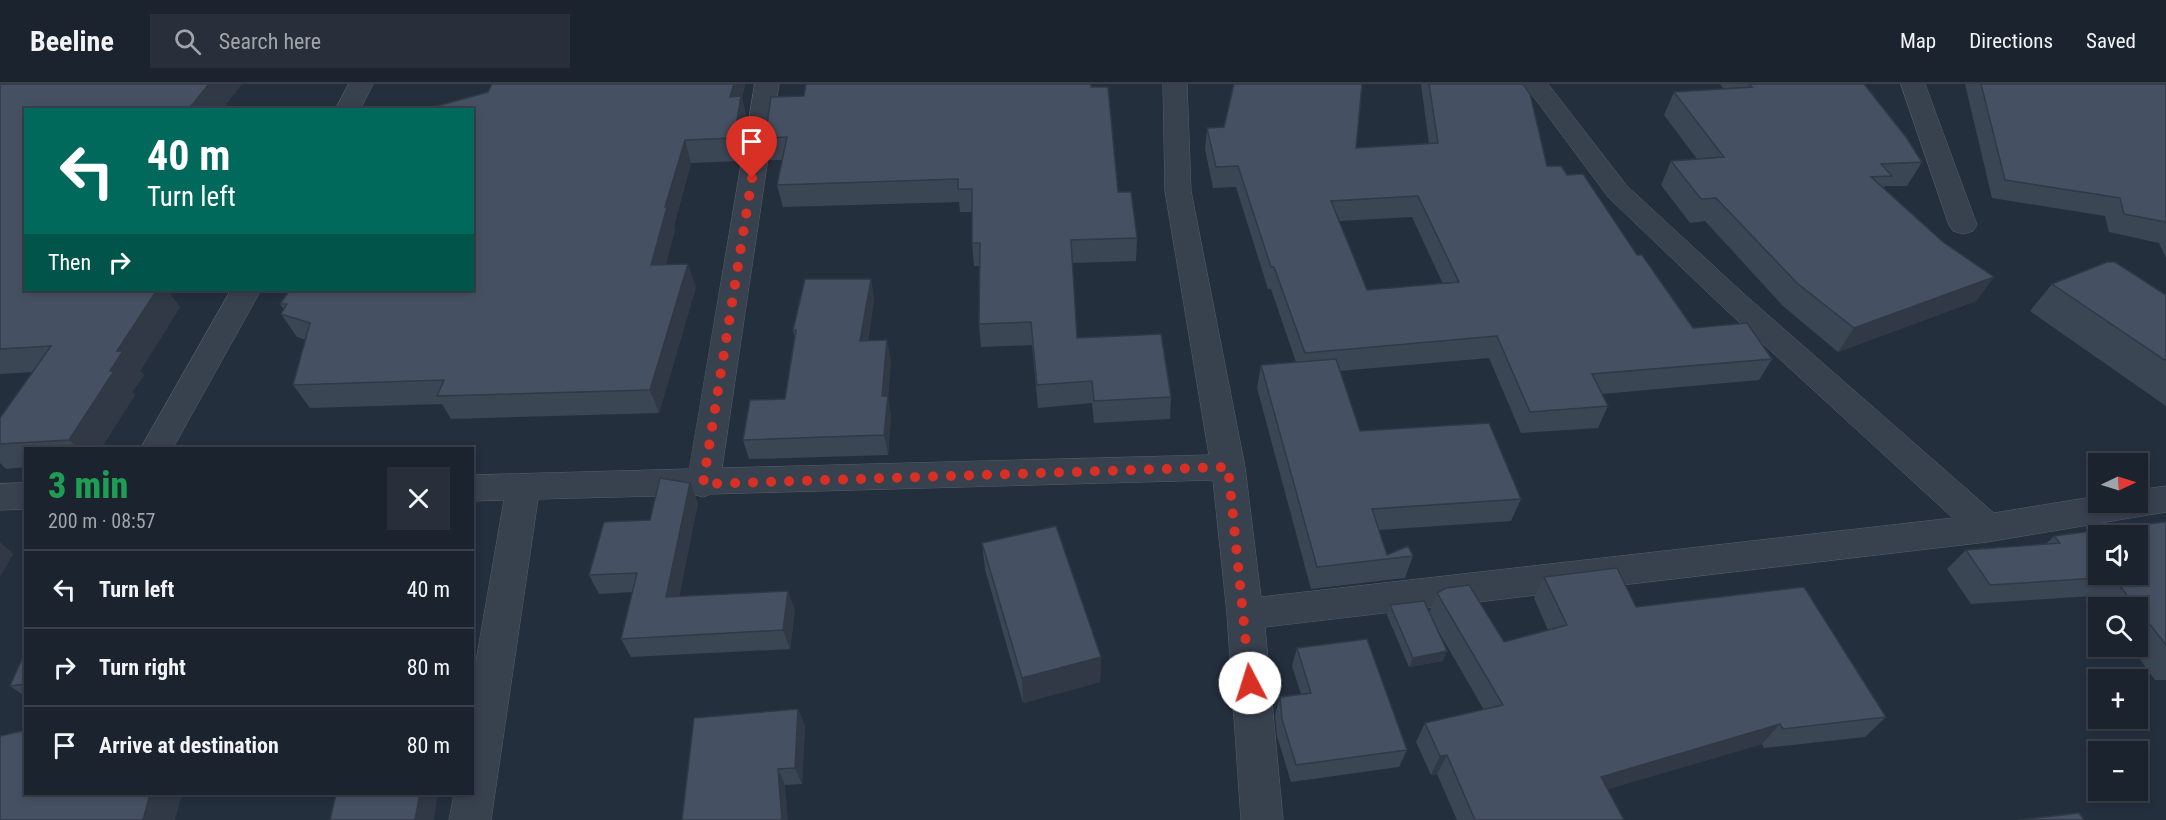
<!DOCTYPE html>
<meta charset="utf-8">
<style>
body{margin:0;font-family:"Roboto Condensed",sans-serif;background:#282f3a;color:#f1f3f6;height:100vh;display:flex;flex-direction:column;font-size:22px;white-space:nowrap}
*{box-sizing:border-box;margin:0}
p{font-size:20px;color:#a0a4aa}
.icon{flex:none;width:33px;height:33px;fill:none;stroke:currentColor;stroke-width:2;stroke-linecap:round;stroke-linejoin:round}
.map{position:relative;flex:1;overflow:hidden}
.details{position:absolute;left:24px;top:363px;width:450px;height:348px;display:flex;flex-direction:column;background:#1b232e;border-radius:0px;box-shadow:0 3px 9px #0003,0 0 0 2px #39404a}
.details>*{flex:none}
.hud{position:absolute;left:24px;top:24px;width:450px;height:183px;border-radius:0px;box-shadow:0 3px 9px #0003,0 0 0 2px #39404a;background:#00695c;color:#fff;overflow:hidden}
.needle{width:39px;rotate:86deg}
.buttons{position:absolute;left:2088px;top:369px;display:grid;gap:12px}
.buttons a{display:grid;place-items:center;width:60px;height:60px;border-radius:0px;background:#1b232e;box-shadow:0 3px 9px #0003,0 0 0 2px #39404a;font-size:30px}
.pin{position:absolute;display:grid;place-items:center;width:51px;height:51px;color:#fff;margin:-62px -26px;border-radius:50% 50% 50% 0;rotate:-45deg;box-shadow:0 0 6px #0007}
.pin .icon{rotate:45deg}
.me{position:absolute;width:66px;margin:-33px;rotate:355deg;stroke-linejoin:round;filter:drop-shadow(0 0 4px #0008)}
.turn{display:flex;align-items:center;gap:21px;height:126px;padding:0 24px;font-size:27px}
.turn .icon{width:78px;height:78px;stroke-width:2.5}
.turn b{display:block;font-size:42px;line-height:51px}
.then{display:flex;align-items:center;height:57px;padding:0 24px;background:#0003;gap:12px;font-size:22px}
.round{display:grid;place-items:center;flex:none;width:63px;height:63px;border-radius:0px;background:#282f3a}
.overview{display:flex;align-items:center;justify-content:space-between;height:102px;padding:0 24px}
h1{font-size:36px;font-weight:800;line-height:45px;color:#1e9e55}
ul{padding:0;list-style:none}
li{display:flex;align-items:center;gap:18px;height:78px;padding:0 24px;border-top:2px solid #39404a}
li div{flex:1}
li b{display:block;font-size:22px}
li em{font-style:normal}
header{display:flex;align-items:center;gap:36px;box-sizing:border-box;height:84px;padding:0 30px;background:#1b232e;border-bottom:2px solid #39404a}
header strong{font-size:28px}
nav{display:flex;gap:33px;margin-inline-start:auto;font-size:21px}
.search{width:420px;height:54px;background:#282f3a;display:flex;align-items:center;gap:15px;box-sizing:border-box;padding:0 21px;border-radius:0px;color:#a0a4aa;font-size:22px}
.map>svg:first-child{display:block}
</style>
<header>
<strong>Beeline</strong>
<div class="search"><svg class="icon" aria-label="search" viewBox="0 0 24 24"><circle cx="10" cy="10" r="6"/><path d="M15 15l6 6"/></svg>Search here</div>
<nav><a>Map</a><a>Directions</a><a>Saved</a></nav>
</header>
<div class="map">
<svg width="2166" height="736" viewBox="0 0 2166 736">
<rect width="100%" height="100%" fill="#242f3e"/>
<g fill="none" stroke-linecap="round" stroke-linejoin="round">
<defs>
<path id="street" d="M 349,0 L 373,0 L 360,26 L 335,26 Z
M 755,0 L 779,0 L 722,384 L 1209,371 L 1165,107 L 1163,0 L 1187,0 L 1191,107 L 1245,383 L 1261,513 L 1953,434 L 1724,224 L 1609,114 L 1524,0 L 1548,0 L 1627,102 L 1744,210 L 1994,429 L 2098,412 L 2098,418 L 2138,418 L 2138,406 L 2166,402 L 2166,428 L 1987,458 L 1265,543 L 1283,736 L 1241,736 L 1227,530 L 1213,396 L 711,410 L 703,413 L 696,411 L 538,415 L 491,736 L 449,736 L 454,710 L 472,710 L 472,600 L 504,416 L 472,417 L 472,391 L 689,385 Z
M 1901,0 L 1925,0 L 1977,141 L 1973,147 L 1963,150 L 1953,147 L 1949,141 Z
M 231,206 L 261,206 L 173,364 L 141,364 Z
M 26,399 L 26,425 L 0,426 L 0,400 Z"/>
</defs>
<use href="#street" stroke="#565f6c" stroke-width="1"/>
<use href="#street" fill="#38414e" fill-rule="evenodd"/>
</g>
<path fill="#3b4654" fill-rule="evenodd" d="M 0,0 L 26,206 L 167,206 L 180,223 L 140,287 L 144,291 L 132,308 L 135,311 L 101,364 L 26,364 L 26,383 L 6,385 L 0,379 L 0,334 L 33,288 L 0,290 Z
M 745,0 L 742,14 L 747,35 L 739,77 L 691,79 L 674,142 L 675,146 L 666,180 L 696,203 L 659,329 L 451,335 L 442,320 L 310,324 L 293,301 L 306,256 L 297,253 L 281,230 L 284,225 L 280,220 Z
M 1421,0 L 1523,0 L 1547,82 L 1567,91 L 1637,171 L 1693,244 L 1772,275 L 1759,296 L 1602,310 L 1608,322 L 1598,344 L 1521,349 L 1489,274 L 1339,287 L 1360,347 L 1521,415 L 1511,437 L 1379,446 L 1387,471 L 1413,472 L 1405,494 L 1311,505 L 1257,304 L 1261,281 L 1296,278 L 1271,205 L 1268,205 L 1236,103 L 1213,104 L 1205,65 L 1207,44 L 1356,64 L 1429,60 ZM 1412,133 L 1443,200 L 1367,206 L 1339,137 Z
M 1720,0 L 1864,0 L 1922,78 L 1907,102 L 1885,102 L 1884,104 L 1943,158 L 1994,193 L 1976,217 L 1838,268 L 1783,222 L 1705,137 L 1690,139 L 1661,101 L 1671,77 L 1697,75 L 1664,31 L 1674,8 L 1724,5 Z
M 1965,0 L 2166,0 L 2166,174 L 2159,159 L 2109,148 L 2105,132 L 1992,114 Z
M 1091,3 L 1118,108 L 1137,154 L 1136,177 L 1072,179 L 1077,254 L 1171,313 L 1170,335 L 1094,339 L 1092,319 L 1038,324 L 1032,261 L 981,263 L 979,240 L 979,182 L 974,182 L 972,159 L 972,128 L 960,128 L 959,118 L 783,123 L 777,101 L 782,76 L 770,76 L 765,54 L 804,12 Z
M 871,195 L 874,215 L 868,256 L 891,276 L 888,312 L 891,332 L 888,371 L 749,375 L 743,356 L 785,315 L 795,253 L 793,246 Z
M 2052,200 L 2166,211 L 2166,322 L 2030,227 Z
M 698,419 L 679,513 L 795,526 L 790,565 L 631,573 L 621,555 L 633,508 L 599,510 L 589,491 L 650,436 Z
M 2166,438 L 2166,596 L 2155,596 L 2130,562 L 2138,562 L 2138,524 L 2101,524 L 2092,512 L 1971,520 L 1947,485 L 1966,466 L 2046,460 L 2054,452 Z
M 982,459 L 1101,573 L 1100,598 L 1023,619 L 985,485 Z
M 1544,493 L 1636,523 L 1886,633 L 1865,653 L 1764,664 L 1762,660 L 1608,705 L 1624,736 L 1457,736 L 1437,690 L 1431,691 L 1416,658 L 1425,639 L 1484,626 L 1432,536 L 1443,577 L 1409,583 L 1387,531 L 1390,521 L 1429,529 L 1437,509 L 1504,558 L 1548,546 L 1534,514 Z
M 1297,564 L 1407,666 L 1399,683 L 1291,698 L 1277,652 L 1275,631 L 1280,613 L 1301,610 L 1292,582 Z
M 26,566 L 26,613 L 10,602 Z
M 798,625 L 805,642 L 802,700 L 785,701 L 682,736 Z"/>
<path fill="#303945" d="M 209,0 L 242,0 L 222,26 L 188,26 Z
M 734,0 L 745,0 L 742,14 L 747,35 L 739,77 L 734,54 L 730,13 Z
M 685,56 L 691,79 L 674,142 L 675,146 L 660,204 L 651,181 L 665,123 Z
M 688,180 L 696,203 L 659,329 L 650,306 Z
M 1994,193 L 1976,217 L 1838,268 L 1854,244 Z
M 871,195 L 874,215 L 864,277 L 860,257 Z
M 157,206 L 167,206 L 180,223 L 140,287 L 144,291 L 132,308 L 135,311 L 101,364 L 78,364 L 69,356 L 110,287 L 117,267 Z
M 887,256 L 891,276 L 888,312 L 891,332 L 888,371 L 884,351 L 882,312 Z
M 690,399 L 698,419 L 675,532 L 666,513 Z
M 0,458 L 13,470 L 0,493 Z
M 788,507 L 795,526 L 790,565 L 783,546 Z
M 1447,567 L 1443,577 L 1409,583 L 1413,574 Z
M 1101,573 L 1100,598 L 1023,619 L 1022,594 Z
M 798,625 L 805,642 L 802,700 L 795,684 Z
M 1780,640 L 1762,660 L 1587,711 L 1601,693 Z
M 1447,671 L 1437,690 L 1431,691 L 1440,672 Z
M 778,685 L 785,701 L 788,736 L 782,736 Z
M 150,710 L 182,710 L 175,736 L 143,736 Z
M 420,710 L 438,710 L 434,736 L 415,736 Z"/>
<path fill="#455162" stroke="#303945" stroke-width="1.5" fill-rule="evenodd" d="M 0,0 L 209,0 L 188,26 L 26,26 L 26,206 L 157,206 L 117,267 L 123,267 L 110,287 L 114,287 L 69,356 L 0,360 L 0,334 L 51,262 L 0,265 Z
M 492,0 L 734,0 L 730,13 L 741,12 L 734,54 L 685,56 L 665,123 L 667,123 L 651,181 L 688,180 L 650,306 L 437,312 L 444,296 L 293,301 L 310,239 L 281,230 L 287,220 L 280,220 L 290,206 L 472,206 L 472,26 L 423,26 L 488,8 Z
M 806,0 L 1091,0 L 1091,3 L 1108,3 L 1118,108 L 1131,108 L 1137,154 L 1071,156 L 1077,254 L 1161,250 L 1171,313 L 1094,317 L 1092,297 L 1037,301 L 1031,238 L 979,240 L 980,159 L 972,159 L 972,105 L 958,105 L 958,95 L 777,101 L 787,53 L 765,54 L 771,13 L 804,12 Z
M 1234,0 L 1362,0 L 1356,64 L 1438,59 L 1429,0 L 1523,0 L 1530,10 L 1547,82 L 1561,82 L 1567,91 L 1583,90 L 1637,171 L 1642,171 L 1693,244 L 1747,239 L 1772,275 L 1592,290 L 1608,322 L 1530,328 L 1497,252 L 1305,269 L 1274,183 L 1271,183 L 1238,82 L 1216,83 L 1207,44 L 1224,43 ZM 1418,112 L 1459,198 L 1367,206 L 1331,117 Z
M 1749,0 L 1864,0 L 1906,53 L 1922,78 L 1881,80 L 1892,92 L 1871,93 L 1943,158 L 1994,193 L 1854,244 L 1797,199 L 1716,114 L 1701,115 L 1671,77 L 1724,73 L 1674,8 L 1752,3 Z
M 1981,0 L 2166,0 L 2166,138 L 2124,130 L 2120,114 L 2005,96 Z
M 2107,178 L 2115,178 L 2166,211 L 2166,277 L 2052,200 Z
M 805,195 L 871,195 L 860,257 L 887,256 L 882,312 L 888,312 L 884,351 L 743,356 L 750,316 L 785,315 L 796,246 L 793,246 Z
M 1336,275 L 1360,347 L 1489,339 L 1521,415 L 1372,425 L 1387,471 L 1408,462 L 1413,472 L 1317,483 L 1261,281 Z
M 660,394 L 690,399 L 666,513 L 788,507 L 783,546 L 621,555 L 637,489 L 589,491 L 604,438 L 650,436 Z
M 2164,438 L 2166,438 L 2166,561 L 2113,493 L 1990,501 L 1966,466 L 2060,459 L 2054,452 ZM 2098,452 L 2138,452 L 2138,490 L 2098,490 Z
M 1056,442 L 1101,573 L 1022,594 L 982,459 Z
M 1617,484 L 1636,523 L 1804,503 L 1886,633 L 1783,645 L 1780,640 L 1601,693 L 1624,736 L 1475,736 L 1447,671 L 1440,672 L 1425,639 L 1503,621 L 1437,509 L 1446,504 L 1469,501 L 1504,558 L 1567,541 L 1544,493 Z
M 1424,517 L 1447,567 L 1413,574 L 1390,521 Z
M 1367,555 L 1407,666 L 1296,681 L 1282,635 L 1280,613 L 1311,609 L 1297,564 Z
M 26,566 L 26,600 L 10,602 Z
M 798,625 L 795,684 L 778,685 L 782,736 L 682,736 L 694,634 Z
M 26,646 L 26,710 L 150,710 L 143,736 L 0,736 L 0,652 Z
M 336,710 L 420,710 L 415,736 L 330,736 Z
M 2079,729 L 2084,736 L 2018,736 Z"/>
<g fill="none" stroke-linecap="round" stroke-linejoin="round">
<path stroke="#d93025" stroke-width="10" stroke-dasharray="0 18" d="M 752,94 L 703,400 L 1228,383 L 1250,599"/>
</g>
</svg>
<div class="buttons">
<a><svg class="needle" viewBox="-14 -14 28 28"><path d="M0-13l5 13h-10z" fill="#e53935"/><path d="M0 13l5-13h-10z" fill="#a0a4aa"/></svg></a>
<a><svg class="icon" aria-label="sound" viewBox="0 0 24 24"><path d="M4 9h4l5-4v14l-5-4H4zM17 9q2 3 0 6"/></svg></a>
<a><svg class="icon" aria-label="search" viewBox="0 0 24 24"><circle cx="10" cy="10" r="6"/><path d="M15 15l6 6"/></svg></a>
<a>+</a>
<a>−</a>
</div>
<div class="pin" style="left:752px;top:94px;background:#d93025"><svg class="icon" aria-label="arrive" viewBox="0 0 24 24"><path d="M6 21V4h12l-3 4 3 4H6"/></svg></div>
<svg class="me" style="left:1250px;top:599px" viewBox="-20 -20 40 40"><circle r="19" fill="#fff"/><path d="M0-13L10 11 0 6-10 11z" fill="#d93025"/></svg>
<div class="hud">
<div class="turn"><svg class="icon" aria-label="left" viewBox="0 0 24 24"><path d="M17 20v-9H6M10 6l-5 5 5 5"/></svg><div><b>40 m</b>Turn left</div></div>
<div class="then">Then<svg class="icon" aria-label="right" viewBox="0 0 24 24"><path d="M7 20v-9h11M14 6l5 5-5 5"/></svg></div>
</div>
<section class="details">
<div class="overview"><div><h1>3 min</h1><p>200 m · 08:57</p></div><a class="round"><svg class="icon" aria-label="close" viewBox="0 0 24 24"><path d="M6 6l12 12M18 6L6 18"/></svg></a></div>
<ul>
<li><svg class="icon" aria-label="left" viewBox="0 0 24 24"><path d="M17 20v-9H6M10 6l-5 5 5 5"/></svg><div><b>Turn left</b></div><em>40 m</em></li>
<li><svg class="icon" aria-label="right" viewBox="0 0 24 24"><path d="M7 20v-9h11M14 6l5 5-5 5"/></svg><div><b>Turn right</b></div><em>80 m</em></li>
<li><svg class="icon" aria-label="arrive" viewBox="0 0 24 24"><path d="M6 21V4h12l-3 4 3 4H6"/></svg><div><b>Arrive at destination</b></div><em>80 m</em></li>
</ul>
</section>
</div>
